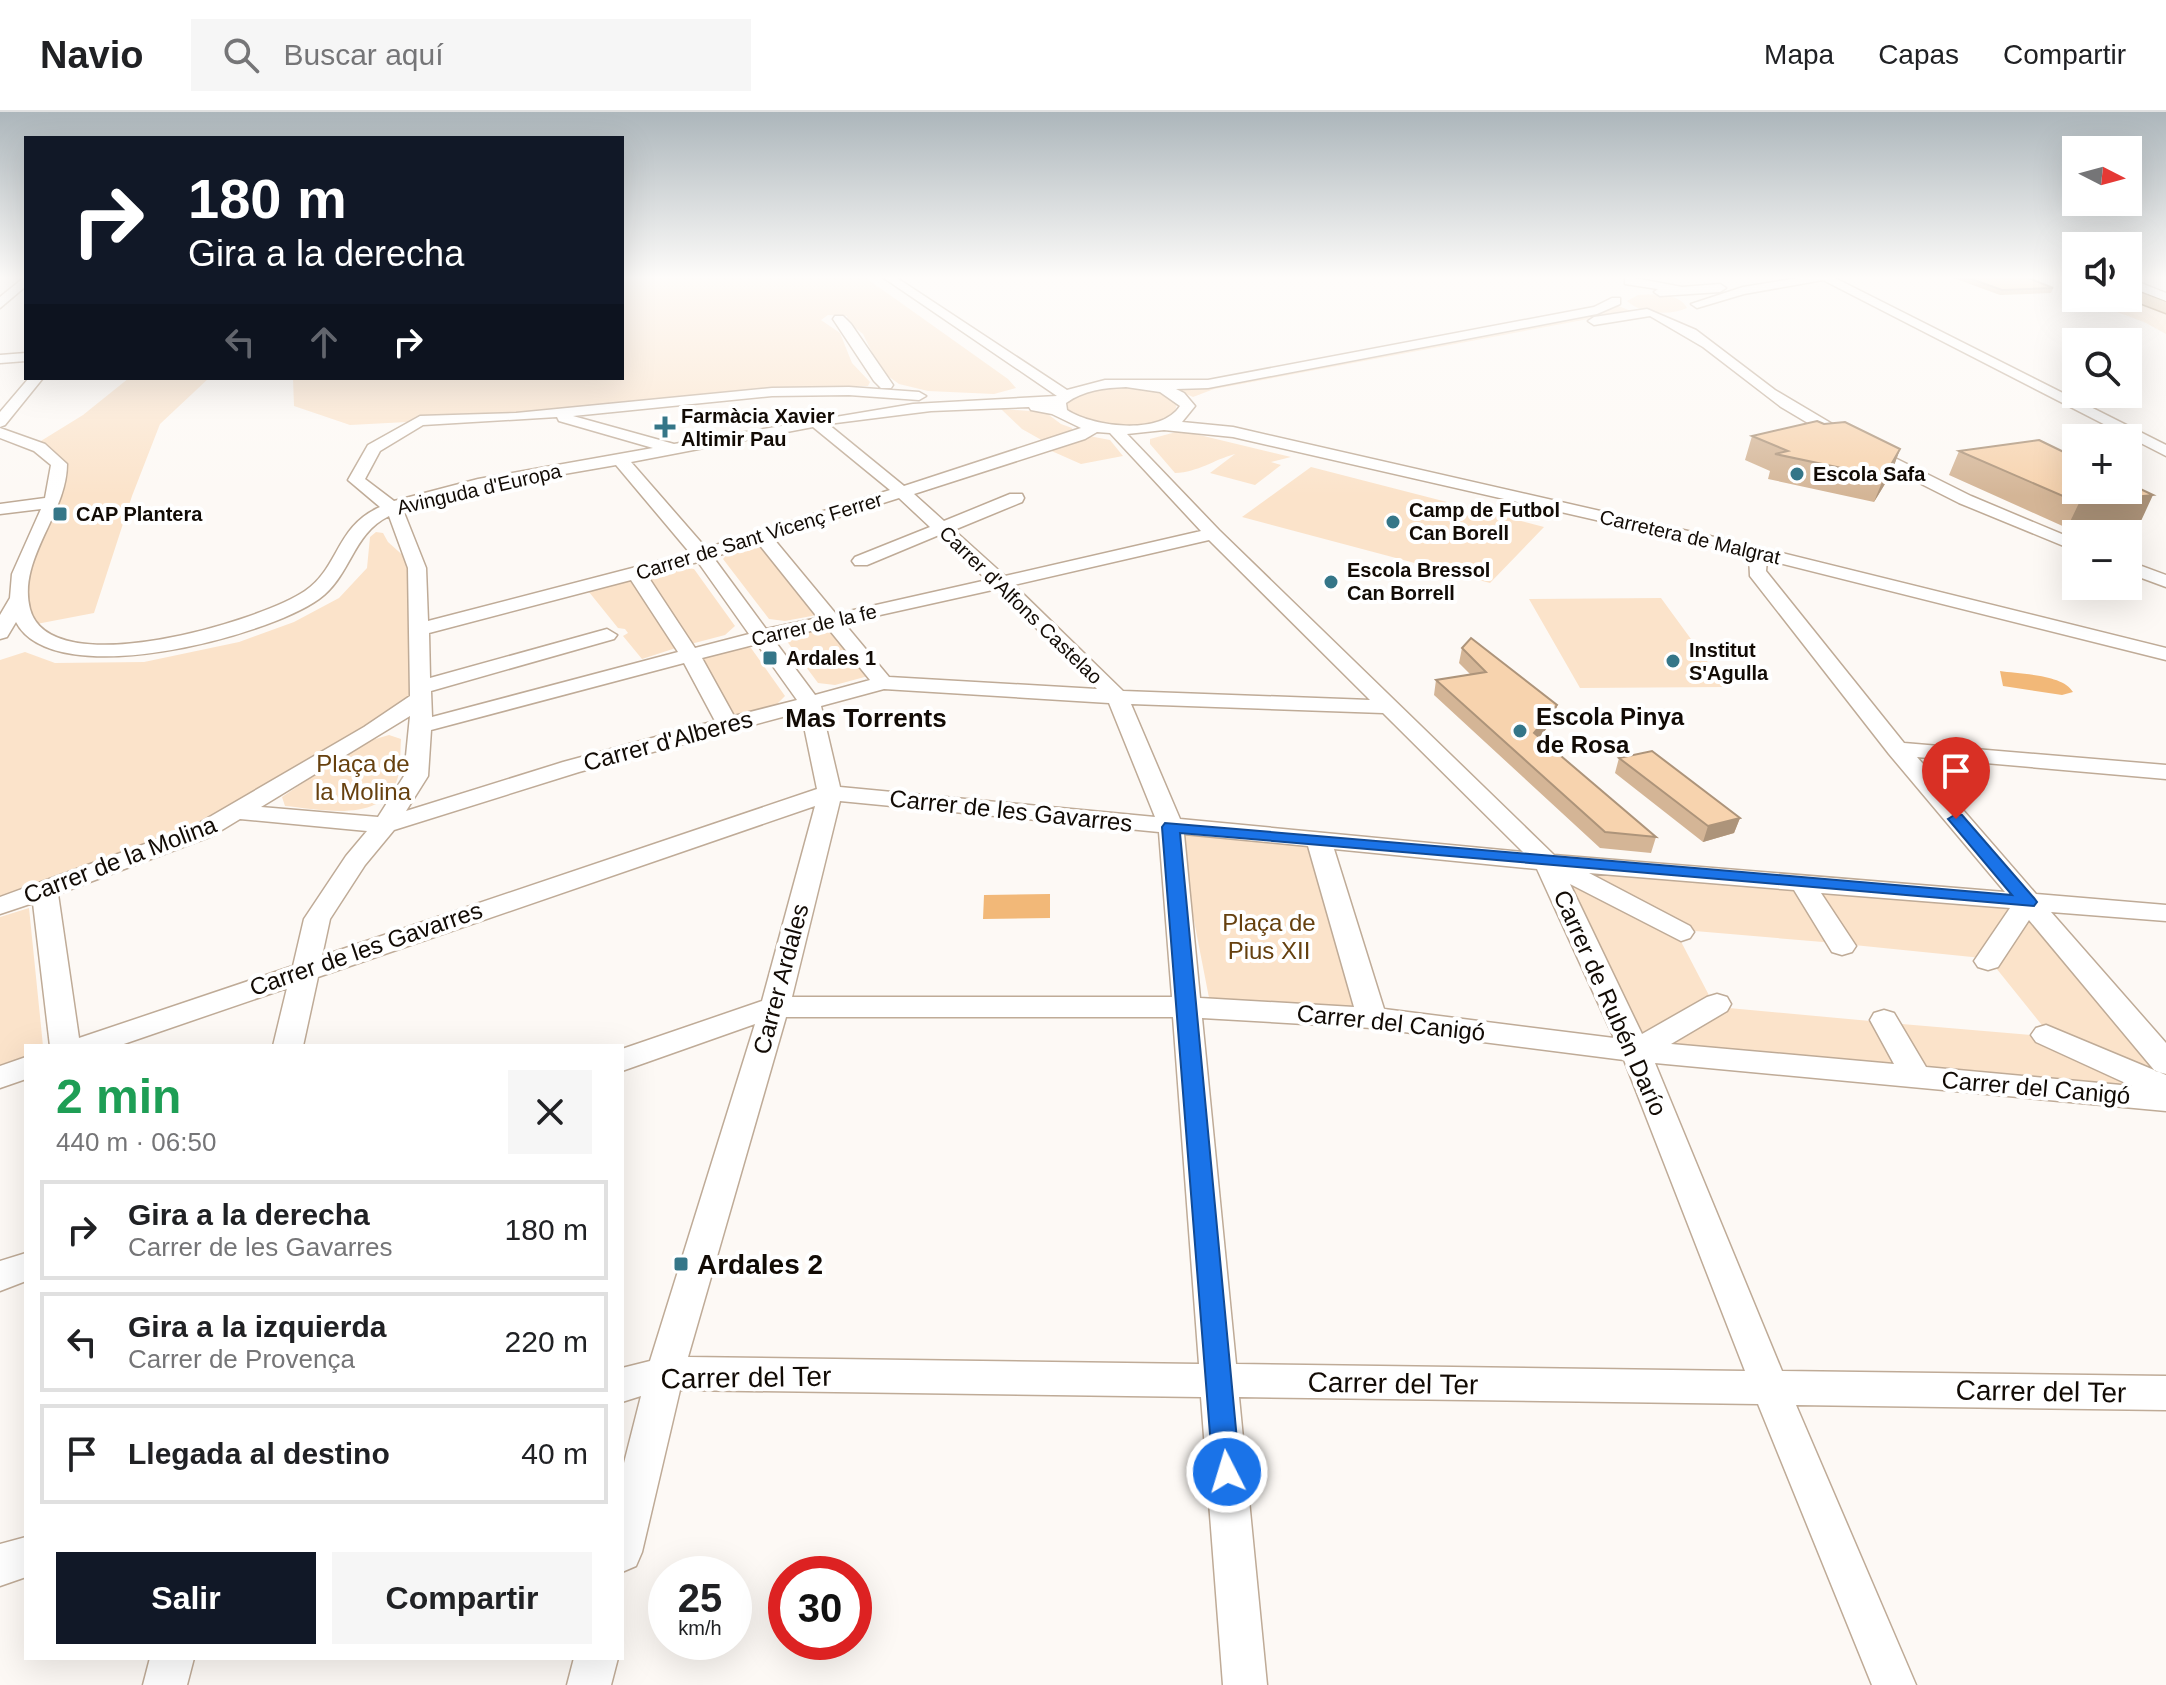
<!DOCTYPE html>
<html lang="es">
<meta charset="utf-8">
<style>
body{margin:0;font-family:Arial,sans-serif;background:#f6f6f6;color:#202124;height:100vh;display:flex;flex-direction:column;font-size:30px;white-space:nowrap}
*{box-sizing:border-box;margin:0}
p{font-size:26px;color:#757577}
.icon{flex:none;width:44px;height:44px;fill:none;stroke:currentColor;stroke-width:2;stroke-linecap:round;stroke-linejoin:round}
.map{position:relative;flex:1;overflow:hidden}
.panel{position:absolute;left:24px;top:932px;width:600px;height:616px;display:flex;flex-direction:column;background:#fff;border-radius:0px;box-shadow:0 8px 32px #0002}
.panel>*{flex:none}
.top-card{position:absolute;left:24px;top:24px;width:600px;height:244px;border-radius:0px;box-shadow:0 8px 32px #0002;background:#111827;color:#fff;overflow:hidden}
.needle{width:52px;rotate:96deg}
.tools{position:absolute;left:2062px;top:24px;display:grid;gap:16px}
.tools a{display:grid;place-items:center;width:80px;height:80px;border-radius:0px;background:#fff;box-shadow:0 8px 32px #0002;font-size:40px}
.speed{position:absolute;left:648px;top:1444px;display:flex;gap:16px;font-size:40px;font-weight:700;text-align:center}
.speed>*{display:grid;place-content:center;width:104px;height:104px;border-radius:50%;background:#fff;box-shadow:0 8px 32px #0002;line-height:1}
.speed small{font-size:20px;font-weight:400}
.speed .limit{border:12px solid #d22;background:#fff;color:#111}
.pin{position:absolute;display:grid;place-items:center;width:68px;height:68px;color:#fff;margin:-82px -34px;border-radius:50% 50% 50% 0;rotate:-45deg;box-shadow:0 0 8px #0007}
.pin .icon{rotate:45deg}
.me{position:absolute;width:88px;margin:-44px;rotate:355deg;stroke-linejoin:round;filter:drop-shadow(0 0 6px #0008)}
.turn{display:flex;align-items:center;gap:28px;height:168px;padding:0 32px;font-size:36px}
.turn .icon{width:104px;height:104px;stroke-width:2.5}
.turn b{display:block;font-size:56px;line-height:68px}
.lanes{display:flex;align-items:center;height:76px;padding:0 32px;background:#0003;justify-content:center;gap:40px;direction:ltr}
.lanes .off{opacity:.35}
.round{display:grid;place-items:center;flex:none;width:84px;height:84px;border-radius:0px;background:#f6f6f6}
.head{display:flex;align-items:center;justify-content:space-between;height:136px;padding:0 32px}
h1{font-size:48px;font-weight:700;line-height:60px;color:#1e9e55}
.primary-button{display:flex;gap:16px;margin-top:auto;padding:16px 32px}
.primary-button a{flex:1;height:92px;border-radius:0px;background:#111827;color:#fff;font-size:32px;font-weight:700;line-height:92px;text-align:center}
.primary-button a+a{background:#f6f6f6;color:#202124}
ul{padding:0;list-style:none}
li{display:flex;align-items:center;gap:24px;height:100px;margin:0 16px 12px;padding:0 16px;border:4px solid #e0e0e0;border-radius:0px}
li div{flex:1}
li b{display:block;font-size:30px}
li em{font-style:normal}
header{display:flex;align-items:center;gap:48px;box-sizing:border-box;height:112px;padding:0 40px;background:#fff;border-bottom:2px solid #e0e0e0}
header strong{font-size:38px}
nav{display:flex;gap:44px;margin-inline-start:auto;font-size:28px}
.search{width:560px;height:72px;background:#f6f6f6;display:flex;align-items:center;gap:20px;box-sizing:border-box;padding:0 28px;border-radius:0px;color:#757577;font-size:30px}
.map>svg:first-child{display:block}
</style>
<header>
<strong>Navio</strong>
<div class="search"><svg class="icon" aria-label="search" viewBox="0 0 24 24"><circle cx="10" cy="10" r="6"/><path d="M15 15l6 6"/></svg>Buscar aquí</div>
<nav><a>Mapa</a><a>Capas</a><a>Compartir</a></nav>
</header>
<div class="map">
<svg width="2166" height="1573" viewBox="0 0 2166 1573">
<rect width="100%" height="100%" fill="#fdf9f5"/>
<path fill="#fbe3ca" d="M 622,164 L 880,164 L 866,166 L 1008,267 L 1016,276 L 994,282 L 928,279 L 899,272 L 881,259 L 863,222 L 848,210 L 847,204 L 828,203 L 821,208 L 840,221 L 852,251 L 870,270 L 868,274 L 768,275 L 772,280 L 445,308 L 350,313 L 294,294 L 293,266 L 622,266 Z
M 1638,183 C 1653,182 1680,181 1687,196 C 1670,204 1641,202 1627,189 Z
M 2079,186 L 2128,186 L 2166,200 L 2166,222 L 2144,210 Z
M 1616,193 L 1631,199 L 1214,277 L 1193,285 L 1173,276 Z
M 129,266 L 209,266 L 160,312 L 132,384 L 94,501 L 26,514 L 25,446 L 59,352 L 36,332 L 83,303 Z
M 1138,274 L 1164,281 L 1177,292 L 1175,299 C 1146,323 1096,316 1067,298 L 1068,286 L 1096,275 Z
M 1001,297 L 1045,300 L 1061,312 L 1072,316 L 1071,321 L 1045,330 L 1022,317 Z
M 1176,320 L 1187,320 L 1291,345 L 1271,350 L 1281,353 L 1255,373 L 1210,361 L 1235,342 C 1213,348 1199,360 1175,361 L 1150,332 L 1150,327 Z
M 1089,324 L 1110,328 L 1123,344 L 1081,352 L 1047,337 Z
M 1311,355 L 1544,415 L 1490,471 L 1242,405 Z
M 376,420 L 383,421 L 388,430 L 417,456 L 419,586 L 240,700 L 0,794 L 0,548 L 25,540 L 55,551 L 144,550 L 239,530 L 294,510 L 339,486 L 367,456 L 370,425 Z
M 765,429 L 822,502 L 785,509 L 769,507 L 723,447 L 729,440 Z
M 677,455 L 694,457 L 735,514 L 725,523 L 687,533 L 643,465 Z
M 636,467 L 679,535 L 642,547 L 623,524 L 628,521 L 625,517 L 618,516 L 589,480 Z
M 1661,486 L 1726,575 L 1580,576 L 1529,487 Z
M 831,512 L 872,563 L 835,573 L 818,571 L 786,528 L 794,520 Z
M 733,534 L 751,536 L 785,584 L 776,593 L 733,606 L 696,544 Z
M 389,623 L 401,627 C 400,639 401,654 398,665 C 384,713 320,697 285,694 L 282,685 L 362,631 Z
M 1177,721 L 1312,732 L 1372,906 L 1210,891 Z
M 1556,752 L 1800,773 L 1835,831 L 1683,818 Z
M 1552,755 L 1676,820 L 1713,891 L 1637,931 Z
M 1807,774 L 2018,793 L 1982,846 L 1844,832 Z
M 2029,794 L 2166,956 L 2166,974 L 2049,922 L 1992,851 Z
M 29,796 L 43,934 L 26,934 L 26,946 L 0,955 L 0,805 Z
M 1718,895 L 1881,910 L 1912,963 L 1650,935 Z
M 1890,911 L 2044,924 L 2166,979 L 1921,964 Z"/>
<path fill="#f2b878" d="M 2000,559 C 2019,562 2063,562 2073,580 L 2062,583 L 2003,574 Z
M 1050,782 L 1050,806 L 983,807 L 984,783 Z"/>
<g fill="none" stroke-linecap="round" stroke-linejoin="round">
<defs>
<path id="minor" d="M 26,164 L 26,174 L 0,196 L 0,185 Z
M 881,164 L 894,164 L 1067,278 L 1105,268 L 1208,268 L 1594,195 L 1612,186 L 1620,186 L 1620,192 L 1597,202 L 1208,276 L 1176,277 L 1184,281 L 1195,294 L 1182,310 L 1233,315 L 1758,435 L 2166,536 L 2166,548 L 1767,448 L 1766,459 L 1904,631 L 2166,653 L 2166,667 L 1917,645 L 2036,782 L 2166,793 L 2166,809 L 2051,800 L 2166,931 L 2166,962 L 2155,959 L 2029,808 L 1998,855 L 1988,858 L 1978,855 L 1974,849 L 2010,796 L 1821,781 L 1856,834 L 1852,840 L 1842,843 L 1832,840 L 1794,778 L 1589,761 L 1690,814 L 1694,820 L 1690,826 L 1681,829 L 1570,772 L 1642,922 L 1707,885 L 1717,882 L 1727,885 L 1731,892 L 1727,899 L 1671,932 L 1894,952 L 1870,908 L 1874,901 L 1884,898 L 1894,901 L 1926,955 L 2132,974 L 2036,930 L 2031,923 L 2036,916 L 2046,913 L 2166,963 L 2166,999 L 1655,951 L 1782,1259 L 2166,1264 L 2166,1298 L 1796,1293 L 1916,1573 L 1872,1573 L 1758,1292 L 1239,1285 L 1267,1573 L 1223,1573 L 1201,1285 L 680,1278 L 642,1440 L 636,1454 L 622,1460 L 622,1359 L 641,1284 L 622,1290 L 622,1256 L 650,1249 L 755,912 L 622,959 L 622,937 L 762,889 L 815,694 L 318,865 L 303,934 L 273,934 L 287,876 L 118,934 L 50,934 L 33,791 L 0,802 L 0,785 L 194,714 L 364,615 L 410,584 L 408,456 L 389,404 C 352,422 351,464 319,487 C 268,524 54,582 16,510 L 7,525 L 0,527 L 0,503 L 10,486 L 12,462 L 41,397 L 0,402 L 0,392 L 45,386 L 51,353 L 34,339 L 0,326 L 0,316 L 45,332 L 67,352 C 67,402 17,447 30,497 C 50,573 261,509 305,479 C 339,456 336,414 380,395 L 348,368 L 368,333 L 420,304 L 516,301 L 772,276 L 849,275 L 919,280 L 926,284 L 919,288 L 849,283 L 772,284 L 573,304 L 674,332 L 913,292 L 1057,284 ZM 1126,275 L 1160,280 L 1180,294 C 1161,324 1093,315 1067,298 L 1066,291 C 1084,278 1104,276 1126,275 ZM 1029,295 L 1031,298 L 1052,302 L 1081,316 L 904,374 L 828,312 L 931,299 ZM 557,305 L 559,309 L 653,336 L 478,367 L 394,389 L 365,367 L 380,339 L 423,313 ZM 813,315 L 890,378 L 706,436 L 631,350 ZM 1164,318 L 1233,325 L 1749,443 L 1750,464 L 1889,642 L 2005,780 L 1554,743 L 1219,418 L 1127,322 ZM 1097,320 L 1110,321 L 1201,419 L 1005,464 L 954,418 L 1022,390 L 1024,386 L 1022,382 L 1010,382 L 944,409 L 914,382 L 1085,327 ZM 616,353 L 690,441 L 428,509 L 426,456 L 403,398 L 478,377 ZM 899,386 L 930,415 L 855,445 L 852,449 L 855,453 L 867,453 L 939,423 L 987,468 L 836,502 L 773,426 ZM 1209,428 L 1370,588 L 1123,579 L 1014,473 ZM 758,431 L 818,506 L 766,517 L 713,445 ZM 698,450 L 749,522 L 695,536 L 647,463 ZM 631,468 L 678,540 L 432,605 L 431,579 L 614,527 L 617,523 L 607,517 L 430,566 L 429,521 ZM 997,477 L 1097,577 L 889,565 L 844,511 ZM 827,515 L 870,568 L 815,583 L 774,528 ZM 757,532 L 797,588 L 734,604 L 702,546 ZM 684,551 L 715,609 L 563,650 L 406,699 L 428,664 L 431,618 ZM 884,577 L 1109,591 L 1155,705 L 840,675 L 821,594 ZM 1131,592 L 1383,601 L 1523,740 L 1180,707 ZM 801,600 L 817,677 L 322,844 L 330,807 L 365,753 L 394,718 L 579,660 ZM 410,604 L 404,664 L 378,705 L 261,695 ZM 840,689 L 1159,720 L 1172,885 L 792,885 ZM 240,707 L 367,719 L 346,744 L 304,807 L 293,854 L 79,926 L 58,782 L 212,724 ZM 1184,722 L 1308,734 L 1354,895 L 1200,886 ZM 1334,737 L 1537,757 L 1614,926 L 1384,897 ZM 786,905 L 1173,905 L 1199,1252 L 688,1245 ZM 1202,906 L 1372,916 L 1624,948 L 1745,1259 L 1236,1252 Z
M 1810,164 L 1831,164 L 2166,333 L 2166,344 L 1823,168 L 1744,182 L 1697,196 L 1691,192 L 1743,175 Z
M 1629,165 L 1682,175 L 1720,172 L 1726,176 L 1720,180 L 1660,184 L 1654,180 L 1658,177 L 1625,172 L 1625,166 Z
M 2128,166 L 2166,181 L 2166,189 L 2128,174 Z
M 1647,197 L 1696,218 L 1775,278 L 1861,329 L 1971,384 L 2076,428 L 2076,439 L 1959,391 L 1850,336 L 1781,295 L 1703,235 L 1650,204 L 1594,213 L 1588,209 L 1594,205 Z
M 835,204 L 843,204 L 851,212 L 893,273 L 891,276 L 881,276 L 874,269 L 833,207 Z
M 26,241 L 26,249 L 0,251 L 0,243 Z
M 29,266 L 43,266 L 5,313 L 0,315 L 0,300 Z
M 2128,449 L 2166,463 L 2166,475 L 2128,461 Z
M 26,945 L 26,967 L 0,976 L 0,954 Z
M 26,1141 L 26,1169 L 0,1179 L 0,1149 Z
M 26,1425 L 26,1465 L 0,1474 L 0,1432 Z
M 150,1546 L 194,1546 L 187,1573 L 143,1573 Z
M 574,1546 L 618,1546 L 611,1573 L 567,1573 Z"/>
<path id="major" d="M 2128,176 L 2166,190 L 2166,201 L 2127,186 Z"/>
</defs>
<use href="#minor" stroke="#bfab97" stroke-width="3"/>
<use href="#major" stroke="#845924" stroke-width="3"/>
<use href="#minor" fill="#fff" fill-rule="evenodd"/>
<use href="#major" fill="#dab586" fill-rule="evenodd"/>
</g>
<path fill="#d4b596" d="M 1948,164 L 2024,164 L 2053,176 L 2051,181 L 2000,183 Z
M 1752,324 L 1900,337 L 1891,362 L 1874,390 L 1768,367 L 1770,359 L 1745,348 Z
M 1959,339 L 2141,409 L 2067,416 L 1949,363 Z
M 1462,536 L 1557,593 L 1554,608 L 1539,625 L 1656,725 L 1651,741 L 1600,736 L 1434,583 L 1436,568 L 1471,563 L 1459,551 Z
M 1619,646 L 1740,706 L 1734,721 L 1703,730 L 1615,661 Z"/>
<path fill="#ad947a" d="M 1900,337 L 1891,362 L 1874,390 L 1884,365 Z
M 2153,383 L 2141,409 L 2067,416 L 2079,391 Z
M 1557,593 L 1554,608 L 1530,636 L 1534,621 Z
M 1740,706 L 1734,721 L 1703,730 L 1708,714 Z"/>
<path fill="#f7d3ae" stroke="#ad947a" stroke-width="2" d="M 1963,164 L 2024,164 L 2053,176 L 2002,178 Z
M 1817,309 L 1824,312 L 1845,310 L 1900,337 L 1884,365 L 1775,342 L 1788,339 L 1752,324 Z
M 2039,328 L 2076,346 L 2076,378 L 2128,378 L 2128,371 L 2153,383 L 2079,391 L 1959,339 Z
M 1471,526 L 1557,593 L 1534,621 L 1656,725 L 1605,720 L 1436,568 L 1486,560 L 1462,536 Z
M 1652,639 L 1740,706 L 1708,714 L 1619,646 Z"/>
<linearGradient id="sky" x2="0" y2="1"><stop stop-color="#acb6bb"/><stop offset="0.43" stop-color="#fefcfa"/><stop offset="1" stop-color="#fefcfa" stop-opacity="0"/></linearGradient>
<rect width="2166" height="384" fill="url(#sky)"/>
<path fill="#1a73e8" stroke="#114b97" stroke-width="2" d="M 1956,702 L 1962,703 L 2034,786 L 2037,790 L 2034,794 L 1180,721 L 1240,1360 L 1236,1370 L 1227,1373 L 1217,1370 L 1213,1360 L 1162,715 L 1165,711 L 2012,783 L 1948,707 Z"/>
<g fill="#357688" stroke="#fff" stroke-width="3">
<path d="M661 303h8v8h8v8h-8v8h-8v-8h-8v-8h8z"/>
<circle cx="1797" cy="362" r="8"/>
<rect x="52" y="394" width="16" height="16" rx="4"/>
<circle cx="1393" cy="410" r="8"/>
<circle cx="1331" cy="470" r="8"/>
<rect x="762" y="538" width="16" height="16" rx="4"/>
<circle cx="1673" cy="549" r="8"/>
<circle cx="1520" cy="619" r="8"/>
<rect x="673" y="1144" width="16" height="16" rx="4"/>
</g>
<g text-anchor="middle" stroke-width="8" stroke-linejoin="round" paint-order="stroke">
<g font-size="20" font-weight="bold" fill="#120b05" stroke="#fff" text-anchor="start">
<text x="681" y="311">Farmàcia Xavier<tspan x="681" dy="23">Altimir Pau</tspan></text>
<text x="1813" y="369">Escola Safa</text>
<text x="1409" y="405">Camp de Futbol<tspan x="1409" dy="23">Can Borell</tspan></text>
<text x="76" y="409">CAP Plantera</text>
<text x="1347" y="465">Escola Bressol<tspan x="1347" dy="23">Can Borrell</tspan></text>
<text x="1689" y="545">Institut<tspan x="1689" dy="23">S'Agulla</tspan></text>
<text x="786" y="553">Ardales 1</text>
</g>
<g font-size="20" fill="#120b05" stroke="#fff">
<text transform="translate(479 377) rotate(-13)" y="7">Avinguda d'Europa</text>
<text transform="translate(759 424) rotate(-17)" y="7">Carrer de Sant Vicenç Ferrer</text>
<text transform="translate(1690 425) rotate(13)" y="7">Carretera de Malgrat</text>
<text transform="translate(1021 493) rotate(44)" y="7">Carrer d'Alfons Castelao</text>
<text transform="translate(814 513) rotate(-13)" y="7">Carrer de la fe</text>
</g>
<g font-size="24" font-weight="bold" fill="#120b05" stroke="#fff" text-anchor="start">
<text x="1536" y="613">Escola Pinya<tspan x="1536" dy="28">de Rosa</tspan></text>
</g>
<g font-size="24" fill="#120b05" stroke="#fff">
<text transform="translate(668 629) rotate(-15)" y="8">Carrer d'Alberes</text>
<text transform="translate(1011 699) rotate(6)" y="8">Carrer de les Gavarres</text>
<text transform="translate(120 748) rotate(-21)" y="8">Carrer de la Molina</text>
<text transform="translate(366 837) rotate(-19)" y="8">Carrer de les Gavarres</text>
<text transform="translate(781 867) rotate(-75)" y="8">Carrer Ardales</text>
<text transform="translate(1610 891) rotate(66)" y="8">Carrer de Rubén Darío</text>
<text transform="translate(1391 911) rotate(6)" y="8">Carrer del Canigó</text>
<text transform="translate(2036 976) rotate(5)" y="8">Carrer del Canigó</text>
</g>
<g font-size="24" fill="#66400e" stroke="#fff">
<text x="363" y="660">Plaça de<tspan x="363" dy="28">la Molina</tspan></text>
<text x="1269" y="819">Plaça de<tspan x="1269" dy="28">Pius XII</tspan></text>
</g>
<g font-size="26" font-weight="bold" fill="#120b05" stroke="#fff">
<text x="866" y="615">Mas Torrents</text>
</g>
<g font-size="28" font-weight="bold" fill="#120b05" stroke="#fff" text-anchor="start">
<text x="697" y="1162">Ardales 2</text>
</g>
<g font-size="28" fill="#120b05" stroke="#fff">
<text transform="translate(746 1265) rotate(-1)" y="10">Carrer del Ter</text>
<text transform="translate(1393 1271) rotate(1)" y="10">Carrer del Ter</text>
<text transform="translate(2041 1279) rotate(1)" y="10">Carrer del Ter</text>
</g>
</g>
</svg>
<div class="tools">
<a><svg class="needle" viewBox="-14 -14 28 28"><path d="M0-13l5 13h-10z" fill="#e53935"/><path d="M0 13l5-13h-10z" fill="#757577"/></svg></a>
<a><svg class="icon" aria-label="sound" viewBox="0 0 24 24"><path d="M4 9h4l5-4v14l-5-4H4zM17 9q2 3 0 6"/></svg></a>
<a><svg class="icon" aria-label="search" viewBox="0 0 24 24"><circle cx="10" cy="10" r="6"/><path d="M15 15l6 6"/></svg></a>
<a>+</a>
<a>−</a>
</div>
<div class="speed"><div>25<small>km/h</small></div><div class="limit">30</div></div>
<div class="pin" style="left:1956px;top:707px;background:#d93025"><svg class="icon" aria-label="arrive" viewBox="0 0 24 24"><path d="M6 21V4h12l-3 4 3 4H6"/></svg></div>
<svg class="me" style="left:1227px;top:1360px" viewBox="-20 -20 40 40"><circle r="17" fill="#1a73e8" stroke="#fff" stroke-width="3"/><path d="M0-11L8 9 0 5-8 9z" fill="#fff"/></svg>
<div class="top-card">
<div class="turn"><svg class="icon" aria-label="right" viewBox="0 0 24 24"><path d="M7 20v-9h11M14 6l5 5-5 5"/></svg><div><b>180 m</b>Gira a la derecha</div></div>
<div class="lanes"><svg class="icon off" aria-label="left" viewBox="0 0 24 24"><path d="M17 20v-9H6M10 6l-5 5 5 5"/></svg><svg class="icon off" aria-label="ahead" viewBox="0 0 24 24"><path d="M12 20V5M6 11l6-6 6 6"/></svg><svg class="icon" aria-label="right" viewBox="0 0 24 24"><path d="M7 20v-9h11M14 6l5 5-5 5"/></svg></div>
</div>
<section class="panel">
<div class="head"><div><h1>2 min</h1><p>440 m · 06:50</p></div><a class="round"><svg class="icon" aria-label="close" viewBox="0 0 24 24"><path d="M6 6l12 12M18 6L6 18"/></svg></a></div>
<ul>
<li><svg class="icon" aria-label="right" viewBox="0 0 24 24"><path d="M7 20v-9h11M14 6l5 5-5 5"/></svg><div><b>Gira a la derecha</b><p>Carrer de les Gavarres</p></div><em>180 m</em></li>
<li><svg class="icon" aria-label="left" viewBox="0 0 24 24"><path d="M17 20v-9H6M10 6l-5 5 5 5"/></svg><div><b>Gira a la izquierda</b><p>Carrer de Provença</p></div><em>220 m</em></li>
<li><svg class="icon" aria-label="arrive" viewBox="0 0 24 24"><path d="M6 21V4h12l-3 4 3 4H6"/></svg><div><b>Llegada al destino</b></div><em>40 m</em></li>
</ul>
<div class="primary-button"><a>Salir</a><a>Compartir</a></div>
</section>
</div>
